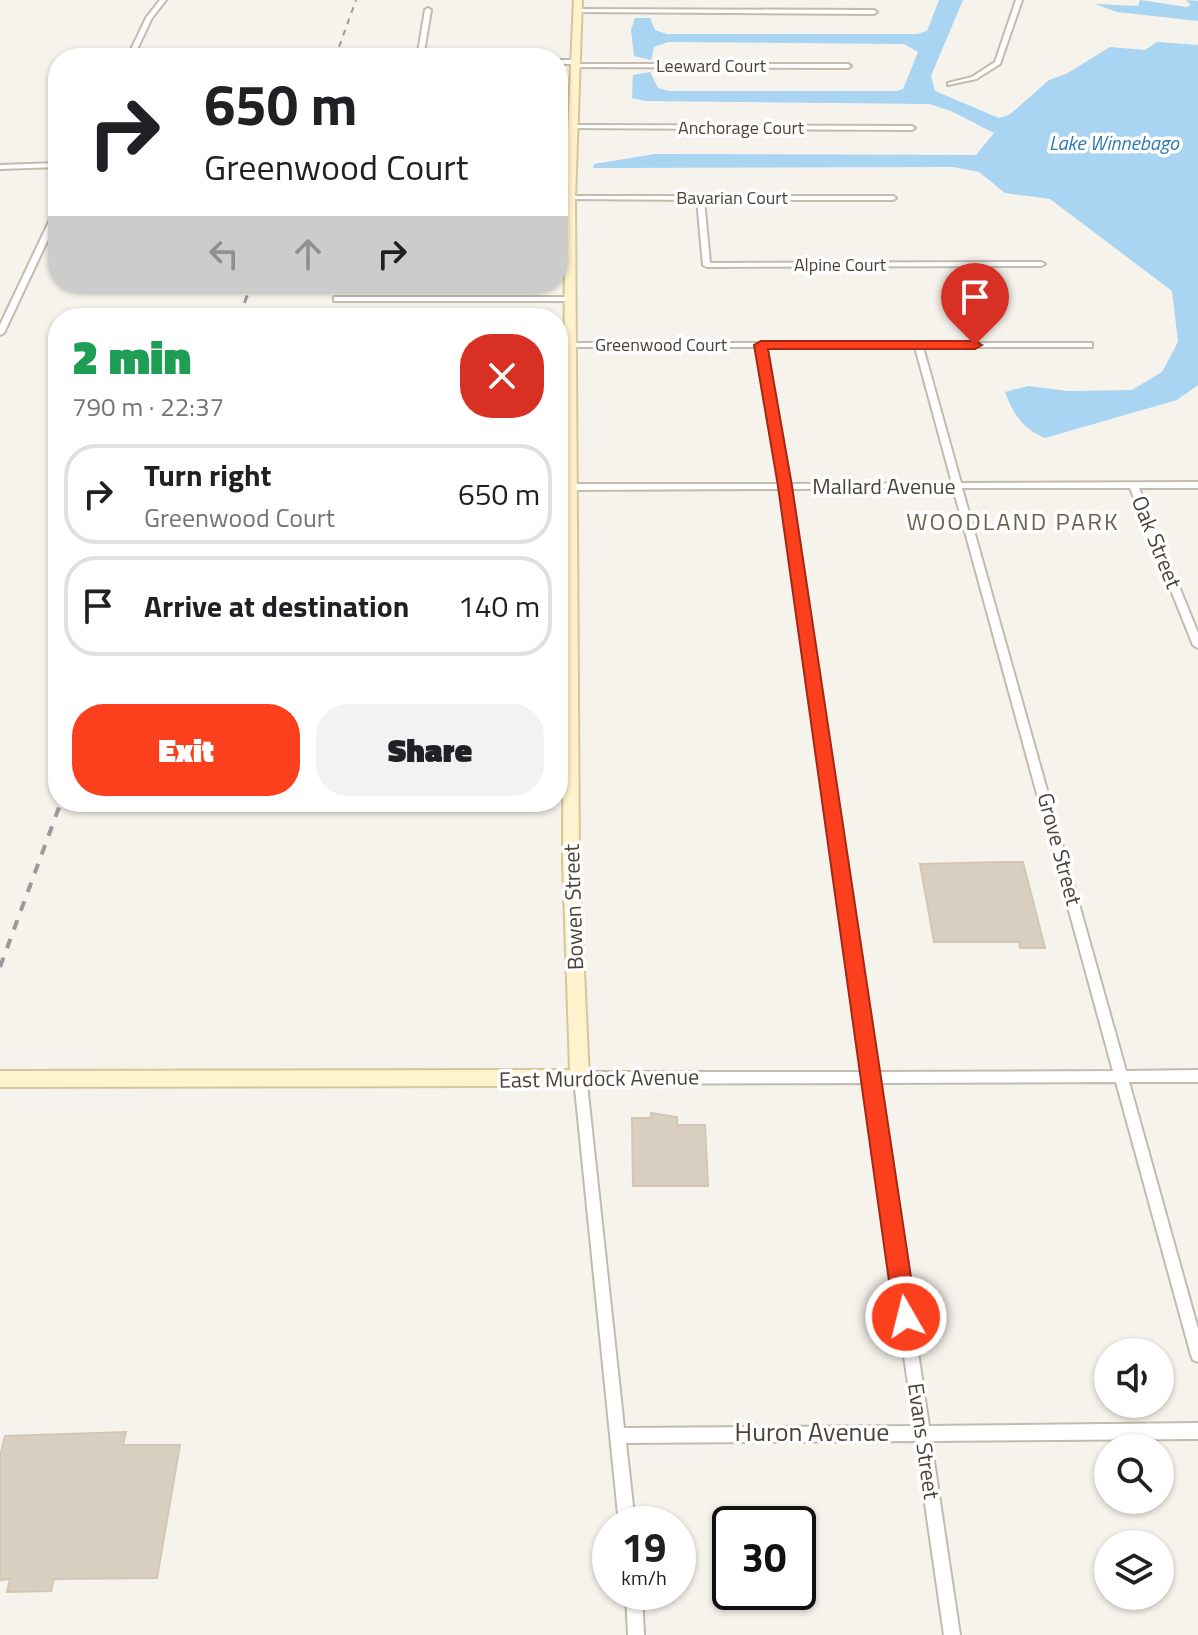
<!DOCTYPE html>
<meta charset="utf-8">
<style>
body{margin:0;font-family:"Titillium Web",sans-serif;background:#f2f2f2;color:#202124;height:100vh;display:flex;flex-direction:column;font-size:30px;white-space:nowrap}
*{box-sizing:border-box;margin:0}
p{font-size:26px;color:#757577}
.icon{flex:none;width:44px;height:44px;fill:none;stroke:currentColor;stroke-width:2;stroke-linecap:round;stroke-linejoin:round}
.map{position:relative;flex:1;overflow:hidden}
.side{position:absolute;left:48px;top:308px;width:520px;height:504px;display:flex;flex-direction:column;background:#fff;border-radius:32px;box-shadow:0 2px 6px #0004}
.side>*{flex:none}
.top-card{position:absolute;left:48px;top:48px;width:520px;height:244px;border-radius:32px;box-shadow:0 2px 6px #0004;background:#fff;color:#202124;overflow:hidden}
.buttons{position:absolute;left:1094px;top:1338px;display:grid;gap:16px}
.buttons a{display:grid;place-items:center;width:80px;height:80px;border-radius:50%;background:#fff;box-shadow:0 2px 6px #0004;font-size:40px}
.speed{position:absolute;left:592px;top:1506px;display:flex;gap:16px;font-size:40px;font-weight:700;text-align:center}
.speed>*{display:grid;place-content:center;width:104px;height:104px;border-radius:50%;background:#fff;box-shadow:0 2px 6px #0004;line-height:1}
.speed small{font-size:20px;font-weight:400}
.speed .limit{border:4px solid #111;border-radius:12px;background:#fff;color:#111}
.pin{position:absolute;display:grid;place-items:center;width:68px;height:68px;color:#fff;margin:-82px -34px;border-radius:50% 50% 50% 0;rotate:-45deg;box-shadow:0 0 8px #0007}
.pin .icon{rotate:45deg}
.me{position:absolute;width:88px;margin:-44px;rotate:352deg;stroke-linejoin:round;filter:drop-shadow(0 0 6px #0008)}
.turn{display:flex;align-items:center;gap:28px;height:168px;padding:0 24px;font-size:36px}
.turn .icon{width:104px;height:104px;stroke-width:2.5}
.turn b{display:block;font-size:56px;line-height:68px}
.lanes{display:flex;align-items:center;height:76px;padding:0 24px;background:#0003;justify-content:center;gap:40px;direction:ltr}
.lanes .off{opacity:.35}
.round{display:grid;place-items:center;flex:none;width:84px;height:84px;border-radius:32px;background:#f2f2f2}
.overview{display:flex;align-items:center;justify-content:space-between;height:136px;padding:0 24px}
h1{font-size:48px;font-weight:800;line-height:60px;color:#1e9e55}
.button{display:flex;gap:16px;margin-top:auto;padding:16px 24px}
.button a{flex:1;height:92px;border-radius:32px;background:#fc3f1d;color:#fff;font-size:32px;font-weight:800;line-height:92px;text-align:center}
.button a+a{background:#f2f2f2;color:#202124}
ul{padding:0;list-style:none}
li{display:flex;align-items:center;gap:24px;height:100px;margin:0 16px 12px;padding:0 8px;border:4px solid #e0e0e0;border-radius:32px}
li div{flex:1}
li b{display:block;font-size:30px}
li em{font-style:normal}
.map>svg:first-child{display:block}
</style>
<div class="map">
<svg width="1198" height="1635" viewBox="0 0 1198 1635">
<rect width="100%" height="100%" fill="#f6f3ec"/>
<path fill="#a9d4f2" d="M 939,0 L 963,0 L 931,76 L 935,91 L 999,118 L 1009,115 L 1049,80 L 1066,74 L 1110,47 L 1145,50 L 1157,42 L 1198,45 L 1198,385 L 1177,400 L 1045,438 C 1022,428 1014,415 1005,392 L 1028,386 L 1068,391 L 1132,390 L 1162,372 L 1175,348 L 1178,341 L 1172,291 L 1050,199 L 1005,193 L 979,172 L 953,167 L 593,168 L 594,164 L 655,154 L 976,155 L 994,133 L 951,111 L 929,104 L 645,101 L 632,98 L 633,75 L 650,72 L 658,88 L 669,91 L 897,91 L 903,89 L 918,52 L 904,44 L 668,42 L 654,47 L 651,60 L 634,56 L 631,30 L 635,18 L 650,18 L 655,30 L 667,34 L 917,34 L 927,31 Z
M 1140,0 L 1187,7 L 1191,5 L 1186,0 L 1198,1 L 1198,21 L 1117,12 L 1095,4 L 1138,6 Z"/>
<path fill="#d8cfc1" stroke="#d3c7b4" stroke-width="2" d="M 1001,862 L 1023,862 L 1045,948 L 1020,948 L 1019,942 L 934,942 L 920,864 Z
M 651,1113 L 677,1117 L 677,1125 L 705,1125 L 708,1186 L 633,1186 L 632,1118 L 651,1118 Z
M 126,1432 L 123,1445 L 180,1445 L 157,1578 L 54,1579 L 51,1591 L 7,1592 L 10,1579 L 0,1580 L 0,1456 L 5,1436 Z"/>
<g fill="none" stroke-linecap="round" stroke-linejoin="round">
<defs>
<path id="street" d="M 160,0 L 166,0 L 152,18 L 133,58 L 127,58 L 146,18 Z
M 1016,0 L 1022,0 L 1000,64 L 976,79 L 948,85 L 948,83 L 972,77 L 995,62 Z
M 428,8 L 431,10 L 423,58 L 417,58 L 425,10 Z
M 577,9 L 874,10 L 877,12 L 874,14 L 575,12 L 575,10 Z
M 558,60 L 574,60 L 577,62 L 574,64 L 558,64 Z
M 574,64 L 848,64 L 851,66 L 848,68 L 572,67 L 572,65 Z
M 571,125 L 912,126 L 915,128 L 912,130 L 569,128 L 569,126 Z
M 58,163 L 58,167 L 0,169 L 0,165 Z
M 570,196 L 893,196 L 896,198 L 893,200 L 704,200 L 710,263 L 1041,262 L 1045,264 L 1041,266 L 707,267 L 703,265 L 697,200 L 568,199 L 567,198 Z
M 58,209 L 58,218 L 4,333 L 0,335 L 0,325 L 54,211 Z
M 334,297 L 570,297 L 574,299 L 570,301 L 334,301 Z
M 567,343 L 1092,343 L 1092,347 L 923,347 L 961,483 L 1198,482 L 1198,488 L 1139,488 L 1198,633 L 1198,648 L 1193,645 L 1130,488 L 962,488 L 1126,1071 L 1198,1070 L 1198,1082 L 1129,1082 L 1198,1329 L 1198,1362 L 1193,1360 L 1191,1355 L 1116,1082 L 878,1083 L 929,1426 L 1198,1423 L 1198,1439 L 931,1441 L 960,1635 L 944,1635 L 916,1441 L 626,1443 L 635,1524 L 619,1524 L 574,1078 L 576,1074 L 580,1072 L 864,1072 L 781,489 L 570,490 L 566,487 L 570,484 L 780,484 L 757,347 L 570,347 L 566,345 ZM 765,347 L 915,347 L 952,483 L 789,484 ZM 953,488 L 1113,1071 L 876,1072 L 790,489 ZM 865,1083 L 914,1426 L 624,1428 L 587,1084 Z
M 626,1592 L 642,1592 L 644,1635 L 628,1635 Z"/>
<path id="secondary" d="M 574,0 L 582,0 L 575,198 L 579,863 L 589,1078 L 587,1084 L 580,1086 L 0,1087 L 0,1071 L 570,1070 L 563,863 L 565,198 Z"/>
</defs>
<use href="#street" stroke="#c2bbae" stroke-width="4"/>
<use href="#secondary" stroke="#d6c79b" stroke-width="4"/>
<use href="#street" fill="#fff" fill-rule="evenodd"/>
<use href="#secondary" fill="#fff3cd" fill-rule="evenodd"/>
<path stroke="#9a9a9a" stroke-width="2" stroke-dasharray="6 6" stroke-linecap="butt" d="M 335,58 L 356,0"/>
<path stroke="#9a9a9a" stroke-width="3" stroke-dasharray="8 8" stroke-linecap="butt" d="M 239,318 L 252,282"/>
<path stroke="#9a9a9a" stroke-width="4" stroke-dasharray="10 10" stroke-linecap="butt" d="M 0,967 L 61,802"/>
</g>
<path fill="#fc3f1d" stroke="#a42913" stroke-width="2" d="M 761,341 L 975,341 L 982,345 L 975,349 L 768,349 L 792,486 L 917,1317 L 914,1326 L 906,1329 L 897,1326 L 894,1317 L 778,486 L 754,345 Z"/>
<g text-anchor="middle" stroke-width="7" stroke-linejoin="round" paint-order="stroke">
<g font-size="18" fill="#4b4439" stroke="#fff">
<text x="711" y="72">Leeward Court</text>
<text x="741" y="134">Anchorage Court</text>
<text x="732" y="204">Bavarian Court</text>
<text x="840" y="271">Alpine Court</text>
<text x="661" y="351">Greenwood Court</text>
</g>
<g font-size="20" font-style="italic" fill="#2e7ab2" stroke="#fff">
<text x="1114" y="150">Lake Winnebago</text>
</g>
<g font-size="22" fill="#4b4439" stroke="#fff">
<text x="884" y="494">Mallard Avenue</text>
<text transform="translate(1157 542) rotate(68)" y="8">Oak Street</text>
<text transform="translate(1060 849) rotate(75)" y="8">Grove Street</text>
<text transform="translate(573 907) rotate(-92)" y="8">Bowen Street</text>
<text transform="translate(599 1078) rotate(-1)" y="8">East Murdock Avenue</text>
<text transform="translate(924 1441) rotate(82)" y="8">Evans Street</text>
</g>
<g font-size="24" letter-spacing="2" fill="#6e6250" stroke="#fff">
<text x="1013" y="530">WOODLAND PARK</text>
</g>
<g font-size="26" fill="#4b4439" stroke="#fff">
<text x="812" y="1441">Huron Avenue</text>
</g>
</g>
</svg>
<div class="buttons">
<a><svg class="icon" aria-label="sound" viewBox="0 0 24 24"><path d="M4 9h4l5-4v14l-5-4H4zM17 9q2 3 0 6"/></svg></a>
<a><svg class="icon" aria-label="search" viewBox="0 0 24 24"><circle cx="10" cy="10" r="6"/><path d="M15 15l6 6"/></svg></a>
<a><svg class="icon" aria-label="layers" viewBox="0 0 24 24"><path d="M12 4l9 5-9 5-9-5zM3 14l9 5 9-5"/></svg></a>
</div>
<div class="speed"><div>19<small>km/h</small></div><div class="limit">30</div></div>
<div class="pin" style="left:975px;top:345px;background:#d93025"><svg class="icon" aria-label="arrive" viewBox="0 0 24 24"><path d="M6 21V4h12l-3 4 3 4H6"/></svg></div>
<svg class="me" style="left:906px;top:1317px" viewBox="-20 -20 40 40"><circle r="17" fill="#fc3f1d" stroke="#fff" stroke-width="3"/><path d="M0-11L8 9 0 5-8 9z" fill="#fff"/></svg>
<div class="top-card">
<div class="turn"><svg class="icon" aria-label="right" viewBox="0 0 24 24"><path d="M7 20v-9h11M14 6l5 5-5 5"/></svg><div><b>650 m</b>Greenwood Court</div></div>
<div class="lanes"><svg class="icon off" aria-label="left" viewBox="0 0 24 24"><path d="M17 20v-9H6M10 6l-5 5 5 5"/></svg><svg class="icon off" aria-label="ahead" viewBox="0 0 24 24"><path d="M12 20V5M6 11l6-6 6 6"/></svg><svg class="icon" aria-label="right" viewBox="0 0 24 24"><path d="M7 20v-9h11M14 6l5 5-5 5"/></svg></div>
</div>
<section class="side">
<div class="overview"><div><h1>2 min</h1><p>790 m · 22:37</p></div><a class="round" style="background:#d93025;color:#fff"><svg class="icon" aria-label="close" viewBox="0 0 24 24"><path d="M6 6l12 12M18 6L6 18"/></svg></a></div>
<ul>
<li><svg class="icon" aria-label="right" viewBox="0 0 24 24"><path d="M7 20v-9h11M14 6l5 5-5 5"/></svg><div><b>Turn right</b><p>Greenwood Court</p></div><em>650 m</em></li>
<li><svg class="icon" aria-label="arrive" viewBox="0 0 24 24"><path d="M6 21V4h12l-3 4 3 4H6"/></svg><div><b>Arrive at destination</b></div><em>140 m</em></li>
</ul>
<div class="button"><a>Exit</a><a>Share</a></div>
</section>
</div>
